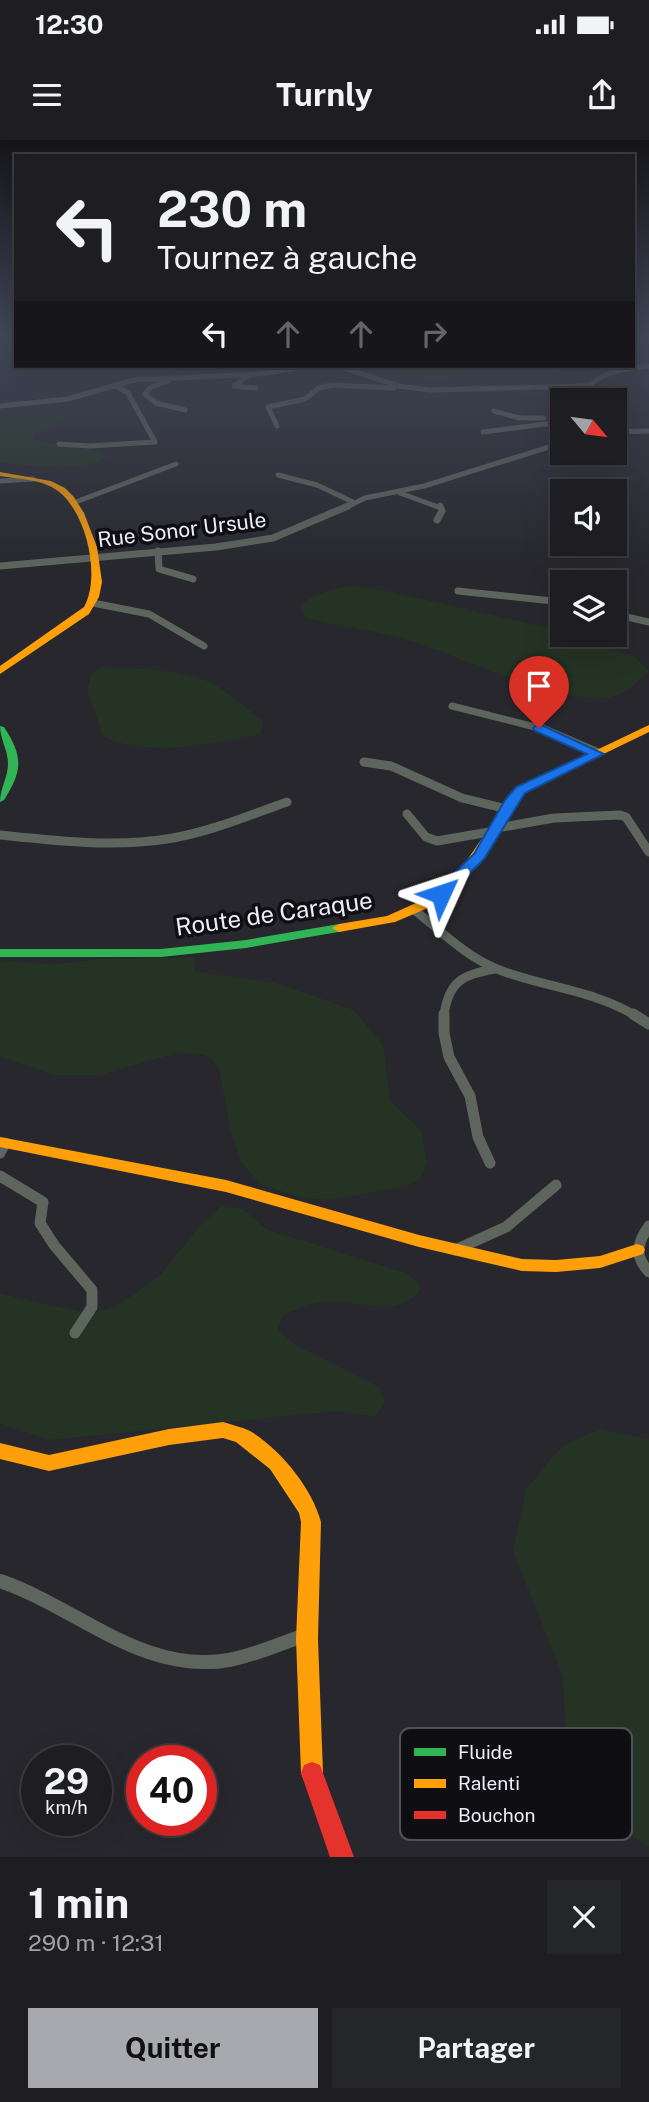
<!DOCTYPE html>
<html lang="fr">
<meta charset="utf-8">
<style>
body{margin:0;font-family:"Public Sans",sans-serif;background:#25262a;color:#f1f3f6;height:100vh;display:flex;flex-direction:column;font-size:26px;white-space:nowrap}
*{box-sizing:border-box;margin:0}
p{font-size:23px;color:#a0a2a5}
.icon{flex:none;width:38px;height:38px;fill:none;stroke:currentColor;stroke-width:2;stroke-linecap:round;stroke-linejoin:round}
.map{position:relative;height:1717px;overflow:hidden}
.sheet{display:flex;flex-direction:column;background:#1d1d22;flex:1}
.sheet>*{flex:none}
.guide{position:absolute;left:14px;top:14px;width:621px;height:214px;border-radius:0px;box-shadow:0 7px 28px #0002,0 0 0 2px #3b3b40;background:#1d1d22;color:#f1f3f6;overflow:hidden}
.needle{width:46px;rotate:119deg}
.fabs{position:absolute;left:550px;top:248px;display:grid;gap:14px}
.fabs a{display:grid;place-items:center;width:77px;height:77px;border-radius:0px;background:#1d1d22;box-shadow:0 7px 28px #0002,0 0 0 2px #3b3b40;font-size:35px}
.speed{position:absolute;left:21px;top:1605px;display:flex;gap:14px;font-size:35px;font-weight:700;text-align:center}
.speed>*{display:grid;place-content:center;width:91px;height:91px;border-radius:50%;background:#1d1d22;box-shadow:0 7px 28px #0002,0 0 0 2px #3b3b40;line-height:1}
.speed small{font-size:18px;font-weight:400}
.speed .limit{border:10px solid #d22;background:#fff;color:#111}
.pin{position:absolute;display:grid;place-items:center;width:60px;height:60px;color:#fff;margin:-72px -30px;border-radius:50% 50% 50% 0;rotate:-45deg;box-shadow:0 0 7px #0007}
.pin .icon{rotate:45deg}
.me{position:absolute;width:77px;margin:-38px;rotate:48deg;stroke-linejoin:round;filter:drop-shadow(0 0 5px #0008)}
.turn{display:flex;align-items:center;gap:24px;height:147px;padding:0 28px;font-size:32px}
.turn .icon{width:91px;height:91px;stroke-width:2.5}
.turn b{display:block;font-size:49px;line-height:60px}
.lanes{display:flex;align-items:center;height:66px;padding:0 28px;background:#0003;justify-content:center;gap:35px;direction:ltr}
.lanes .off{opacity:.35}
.round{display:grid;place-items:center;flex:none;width:74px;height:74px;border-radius:0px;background:#25262a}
.overview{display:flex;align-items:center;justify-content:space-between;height:119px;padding:0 28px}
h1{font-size:42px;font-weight:700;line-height:52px}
.action{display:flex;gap:14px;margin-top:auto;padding:14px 28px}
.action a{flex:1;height:80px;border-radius:0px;background:#a8a8af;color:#111;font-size:28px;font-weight:700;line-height:80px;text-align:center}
.action a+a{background:#25262a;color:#f1f3f6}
.status{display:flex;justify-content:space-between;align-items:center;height:49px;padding:0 35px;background:#1d1d22;direction:ltr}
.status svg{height:19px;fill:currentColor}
header{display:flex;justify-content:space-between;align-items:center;height:91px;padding:0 28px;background:#1d1d22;font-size:32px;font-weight:700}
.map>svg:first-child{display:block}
</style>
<div class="status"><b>12:30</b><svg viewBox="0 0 49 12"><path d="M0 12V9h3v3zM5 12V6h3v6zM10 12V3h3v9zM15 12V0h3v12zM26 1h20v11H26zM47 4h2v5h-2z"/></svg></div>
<header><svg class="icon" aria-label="menu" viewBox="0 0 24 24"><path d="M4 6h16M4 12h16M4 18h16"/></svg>Turnly<svg class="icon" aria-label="share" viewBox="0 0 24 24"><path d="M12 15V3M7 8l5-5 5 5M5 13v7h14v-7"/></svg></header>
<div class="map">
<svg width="649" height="1717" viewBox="0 0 649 1717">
<rect width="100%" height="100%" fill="#27272d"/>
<path fill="#243323" d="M 369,226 L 476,226 C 453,255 398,234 369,226 Z
M 0,276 L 61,276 L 67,279 L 50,290 L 34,294 L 34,300 C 58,307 85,305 107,316 C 84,336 29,324 0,323 Z
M 355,446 L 393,452 L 548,488 L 562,492 L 562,495 L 571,495 L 635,517 L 649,531 C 639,541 629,551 615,556 C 575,571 462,518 420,504 C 384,492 343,487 305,478 L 300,465 C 317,452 334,448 355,446 Z
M 102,527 C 134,528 188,529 216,545 C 233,556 249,570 264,582 L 260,594 C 218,604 141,618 103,596 L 87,550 L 92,532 Z
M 195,817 L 194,831 L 276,843 L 354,870 L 383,905 L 390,961 L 421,990 L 427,1023 L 420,1039 L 408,1046 L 332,1060 L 301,1058 L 260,1044 L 241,1022 L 230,989 L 219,929 L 212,919 L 201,914 L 177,913 L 101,935 L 53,935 L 0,917 L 0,821 L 55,824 L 100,819 Z
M 221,1066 L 243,1069 L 266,1089 L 409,1134 L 421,1148 C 402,1177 370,1164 340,1162 C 320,1160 299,1167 282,1176 L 278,1189 L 294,1204 L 379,1247 L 385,1263 L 375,1277 L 337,1271 L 50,1300 L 0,1284 L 0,1154 L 90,1174 L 118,1165 L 160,1135 L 199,1087 Z
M 600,1289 L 649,1299 L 649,1707 L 592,1670 L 566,1600 L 563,1537 L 513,1411 L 526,1349 L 562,1306 Z"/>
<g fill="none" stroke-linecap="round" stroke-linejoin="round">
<path stroke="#5d655d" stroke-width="5" d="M 338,226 L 399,246 L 429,250 L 587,246
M 250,235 L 234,246 L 256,248
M 168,241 L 151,247 L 145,254 L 156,263 L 185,270
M 576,261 C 594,233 617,229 649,226
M 0,266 L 68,259 L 134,240 L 261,234 L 309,226
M 494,271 L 519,278 L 544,278
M 277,286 L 268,267 L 305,259 L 319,248 L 332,245 L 394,248
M 483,292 L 562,282
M 614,292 L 649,291
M 59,304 L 90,306 L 155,302 L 128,253 L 114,245
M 278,335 L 317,345 L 353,362
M 0,341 L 33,339
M 400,353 L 441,368
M 73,363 L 176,324
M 345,368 L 365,358 L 424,346 L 562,303"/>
<path stroke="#5d655d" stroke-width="7" d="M 437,380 L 442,371 L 440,366
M 158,411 L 159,429 L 193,439
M 0,426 L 216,407 L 273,398 L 348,366
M 458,451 L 562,462
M 93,463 L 149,474 L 204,506
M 614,474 L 649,482
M 452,566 L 547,590"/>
<path stroke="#5d655d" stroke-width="9" d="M 540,588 L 598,613
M 364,622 L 391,626 L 462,658 L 507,669
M 407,674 L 426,697 L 437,701 L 495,691
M 497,688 L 554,678 L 620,675 L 626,677 L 649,712
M 0,695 C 57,701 116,708 173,698 C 212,691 250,675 287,662
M 413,769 C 440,790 465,816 497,829 C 542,847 594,850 636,876
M 444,876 C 448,841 464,834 495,829"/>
<path stroke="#5d655d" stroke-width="11" d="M 444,874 L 444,893 L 449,917 L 470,956 L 478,997 L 490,1023
M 633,874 L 649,884
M 0,1013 L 5,1003
M 0,1036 L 43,1062 L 40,1083 L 54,1105 L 92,1150 L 92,1167 L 75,1193
M 649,1086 C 637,1103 634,1116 649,1132
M 455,1110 L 506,1087 L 556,1045"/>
<path stroke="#5d655d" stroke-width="14" d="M 0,1441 C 77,1467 142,1535 229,1520 C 256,1515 281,1503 306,1495"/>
<path fill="#30b455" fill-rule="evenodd" d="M 0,586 L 4,587 C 23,616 23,630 4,660 L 0,662 C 0,648 8,637 8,624 C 8,610 0,599 0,586 Z
M 339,784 L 344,785 L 346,788 L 344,791 L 246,808 L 161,817 L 0,817 L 0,809 L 161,809 L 246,800 Z"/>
<path fill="#ff9f0a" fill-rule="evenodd" d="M 0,332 L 51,341 L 65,348 L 74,357 L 84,373 L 97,407 L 102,442 L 99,457 L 89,474 L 0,534 L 0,526 L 84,467 C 101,437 87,373 58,351 C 42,339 19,339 0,336 Z
M 649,585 L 649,592 L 525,652 L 474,729 L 435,765 L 395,782 L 339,792 L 332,788 L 339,784 L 387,776 L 425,759 L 465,723 L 517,648 Z
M 0,997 L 226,1040 L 419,1095 L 522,1119 L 556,1120 L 600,1116 L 637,1104 L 643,1106 L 645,1110 L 643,1114 L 600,1128 L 556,1132 L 522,1131 L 419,1107 L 226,1052 L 0,1007 Z
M 223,1282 C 232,1285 242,1287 250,1291 C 280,1309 312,1348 321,1382 L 318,1499 L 323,1633 L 320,1641 L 312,1644 L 304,1641 L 301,1633 L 296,1499 L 301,1382 L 299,1373 L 270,1329 L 236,1302 L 223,1298 L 169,1305 L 49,1331 L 0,1319 L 0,1303 L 49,1315 L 169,1289 Z"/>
<path fill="#e5322d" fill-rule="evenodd" d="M 312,1622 L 320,1625 L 354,1717 L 330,1717 L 301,1633 L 304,1625 Z"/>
</g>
<linearGradient id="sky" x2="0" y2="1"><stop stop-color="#151519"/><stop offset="0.45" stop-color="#414757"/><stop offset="1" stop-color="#414757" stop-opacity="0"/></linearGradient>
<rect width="649" height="434" fill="url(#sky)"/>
<path fill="#1a73e8" stroke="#114b97" stroke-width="2" d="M 539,584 L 604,614 L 525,653 L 484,719 L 446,757 L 435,757 L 433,754 L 435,751 L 474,714 L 505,660 L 516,647 L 587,614 L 535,591 L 533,588 Z"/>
<g text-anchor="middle" stroke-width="7" stroke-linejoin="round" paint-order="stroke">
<g font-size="21" fill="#ededf5" stroke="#0f0e13">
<text transform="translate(182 390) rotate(-7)" y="7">Rue Sonor Ursule</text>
</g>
<g font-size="24" fill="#ededf5" stroke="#0f0e13">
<text transform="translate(274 774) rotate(-8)" y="8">Route de Caraque</text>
</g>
</g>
<rect x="400" y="1588" width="232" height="112" rx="10" fill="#0f0e13" stroke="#525157" stroke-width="2"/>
<rect x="414" y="1608" width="32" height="8" fill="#30b455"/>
<rect x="414" y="1639" width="32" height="9" fill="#ff9f0a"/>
<rect x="414" y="1671" width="32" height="8" fill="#e5322d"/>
<g font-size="19" fill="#ededf5">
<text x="458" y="1619">Fluide</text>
<text x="458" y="1650">Ralenti</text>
<text x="458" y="1682">Bouchon</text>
</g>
</svg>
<div class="fabs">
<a><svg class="needle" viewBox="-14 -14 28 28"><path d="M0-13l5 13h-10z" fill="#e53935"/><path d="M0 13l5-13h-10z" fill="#a0a2a5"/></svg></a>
<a><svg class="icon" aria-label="sound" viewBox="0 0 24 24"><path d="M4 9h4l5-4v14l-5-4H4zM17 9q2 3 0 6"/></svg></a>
<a><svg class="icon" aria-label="layers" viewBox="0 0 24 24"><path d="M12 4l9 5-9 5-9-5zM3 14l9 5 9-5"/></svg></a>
</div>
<div class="speed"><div>29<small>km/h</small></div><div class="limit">40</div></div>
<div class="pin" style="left:539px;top:588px;background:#d93025"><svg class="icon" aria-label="arrive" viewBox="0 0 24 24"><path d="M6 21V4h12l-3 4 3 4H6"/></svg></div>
<svg class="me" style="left:441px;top:754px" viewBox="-20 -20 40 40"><path d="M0-17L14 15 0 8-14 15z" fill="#1a73e8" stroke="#fff" stroke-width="4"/></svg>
<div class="guide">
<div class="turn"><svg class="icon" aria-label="left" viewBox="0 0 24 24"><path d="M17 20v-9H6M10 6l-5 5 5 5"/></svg><div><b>230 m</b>Tournez à gauche</div></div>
<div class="lanes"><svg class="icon" aria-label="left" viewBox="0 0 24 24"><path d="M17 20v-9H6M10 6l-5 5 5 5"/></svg><svg class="icon off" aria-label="ahead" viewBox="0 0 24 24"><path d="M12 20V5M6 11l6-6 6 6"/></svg><svg class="icon off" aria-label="ahead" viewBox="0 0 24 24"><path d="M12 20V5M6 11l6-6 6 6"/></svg><svg class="icon off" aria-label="right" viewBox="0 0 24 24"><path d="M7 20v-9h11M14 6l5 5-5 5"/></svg></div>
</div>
</div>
<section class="sheet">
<div class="overview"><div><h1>1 min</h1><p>290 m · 12:31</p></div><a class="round"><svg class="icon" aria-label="close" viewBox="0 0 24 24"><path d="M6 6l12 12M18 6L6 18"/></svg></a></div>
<div class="action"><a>Quitter</a><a>Partager</a></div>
</section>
